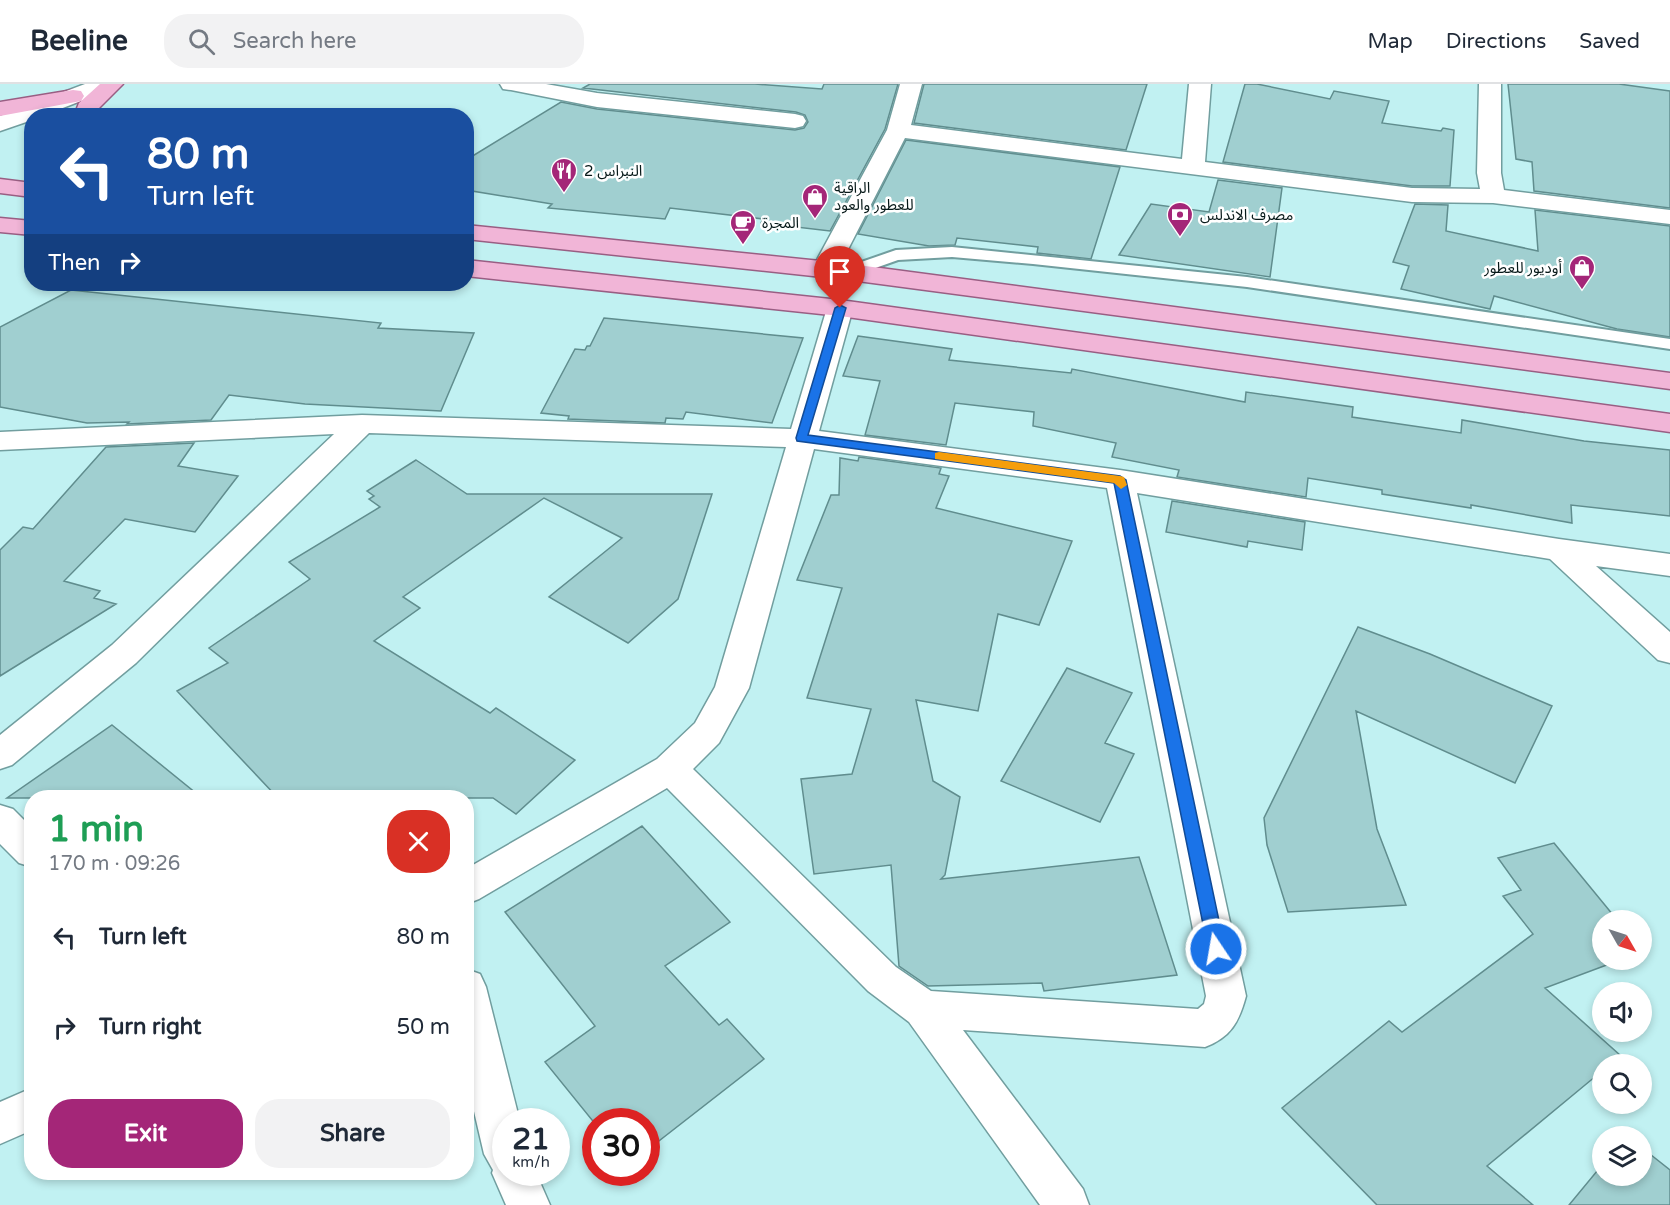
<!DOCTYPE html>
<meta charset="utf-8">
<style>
body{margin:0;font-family:"Varela Round","Noto Sans Arabic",sans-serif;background:#f2f2f3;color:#1f2937;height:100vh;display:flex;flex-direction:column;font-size:22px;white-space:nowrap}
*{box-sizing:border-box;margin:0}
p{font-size:20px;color:#747a83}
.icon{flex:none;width:33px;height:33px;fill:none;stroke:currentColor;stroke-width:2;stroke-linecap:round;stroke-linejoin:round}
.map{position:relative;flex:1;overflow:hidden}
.details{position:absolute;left:24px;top:706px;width:450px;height:390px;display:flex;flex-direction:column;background:#fff;border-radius:24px;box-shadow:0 3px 9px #0003}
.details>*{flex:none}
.banner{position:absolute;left:24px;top:24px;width:450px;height:183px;border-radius:24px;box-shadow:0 3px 9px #0003;background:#1a4fa0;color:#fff;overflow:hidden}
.needle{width:39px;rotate:129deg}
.buttons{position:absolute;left:1592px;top:826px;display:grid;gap:12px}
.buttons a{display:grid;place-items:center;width:60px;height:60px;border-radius:50%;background:#fff;box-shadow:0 3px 9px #0003;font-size:30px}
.speed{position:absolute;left:492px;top:1024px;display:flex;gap:12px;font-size:30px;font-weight:700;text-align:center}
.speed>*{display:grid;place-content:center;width:78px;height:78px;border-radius:50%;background:#fff;box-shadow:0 3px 9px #0003;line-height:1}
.speed small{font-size:15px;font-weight:400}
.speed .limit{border:9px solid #d22;background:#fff;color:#111}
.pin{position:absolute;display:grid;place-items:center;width:51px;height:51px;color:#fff;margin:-62px -26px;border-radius:50% 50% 50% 0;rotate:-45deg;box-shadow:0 0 6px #0007}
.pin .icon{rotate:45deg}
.me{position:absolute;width:66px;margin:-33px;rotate:348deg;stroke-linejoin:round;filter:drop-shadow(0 0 4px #0008)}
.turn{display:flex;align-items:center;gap:21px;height:126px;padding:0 24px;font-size:27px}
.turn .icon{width:78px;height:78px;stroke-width:2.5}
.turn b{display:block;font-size:42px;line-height:51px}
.then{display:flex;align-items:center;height:57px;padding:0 24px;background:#0003;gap:12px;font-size:22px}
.round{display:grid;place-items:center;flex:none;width:63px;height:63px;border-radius:24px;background:#f2f2f3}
.headline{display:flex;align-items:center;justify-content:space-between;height:102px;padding:0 24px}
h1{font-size:36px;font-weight:700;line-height:45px;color:#1e9e55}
.cta{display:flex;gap:12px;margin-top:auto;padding:12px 24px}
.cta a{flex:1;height:69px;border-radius:24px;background:#a42678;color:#fff;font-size:24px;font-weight:700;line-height:69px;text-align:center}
.cta a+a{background:#f2f2f3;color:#1f2937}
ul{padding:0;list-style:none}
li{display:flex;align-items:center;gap:18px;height:90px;padding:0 24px}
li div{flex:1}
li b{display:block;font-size:22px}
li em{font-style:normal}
header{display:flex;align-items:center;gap:36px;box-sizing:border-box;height:84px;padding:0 30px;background:#fff;border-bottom:2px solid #e0e1e3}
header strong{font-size:28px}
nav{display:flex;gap:33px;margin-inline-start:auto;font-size:21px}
.search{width:420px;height:54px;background:#f2f2f3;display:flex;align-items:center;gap:15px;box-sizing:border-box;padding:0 21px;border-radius:24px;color:#747a83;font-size:22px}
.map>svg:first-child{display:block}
</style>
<header>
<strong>Beeline</strong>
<div class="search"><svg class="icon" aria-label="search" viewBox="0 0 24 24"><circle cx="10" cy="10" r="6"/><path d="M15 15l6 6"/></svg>Search here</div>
<nav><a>Map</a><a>Directions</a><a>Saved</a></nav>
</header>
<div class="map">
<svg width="1670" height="1121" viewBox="0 0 1670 1121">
<rect width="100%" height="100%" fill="#c1f1f2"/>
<path fill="#a0cfd0" stroke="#608d8e" stroke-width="1.5" d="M 590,0 L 755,0 L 822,5 L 824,0 L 898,0 L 885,45 L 830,147 L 761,139 L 763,135 L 670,124 L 665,135 L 548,124 L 552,120 L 466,106 L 466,76 L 561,18 L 597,25 L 795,46 L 804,44 L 808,38 L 805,31 L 796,28 L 583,4 Z
M 924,0 L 1147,0 L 1126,66 L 914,39 Z
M 1245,0 L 1257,0 L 1330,15 L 1334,7 L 1389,17 L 1382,39 L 1441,47 L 1443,44 L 1454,46 L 1450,102 L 1412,102 L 1223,78 Z
M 1508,0 L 1619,0 L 1670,7 L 1670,124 L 1534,107 L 1532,78 L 1516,75 Z
M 906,56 L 1120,83 L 1091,175 L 1037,169 L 1038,163 L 957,154 L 955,161 L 929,162 L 858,150 Z
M 1218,96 L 1282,104 L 1270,193 L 1119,171 L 1151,120 L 1209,128 Z
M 1415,120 L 1448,121 L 1446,147 L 1538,167 L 1535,126 L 1670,142 L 1670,253 L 1617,245 L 1494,212 L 1490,225 L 1401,205 L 1409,182 L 1393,178 Z
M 71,206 L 381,239 L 378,244 L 474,249 L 441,327 L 305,320 L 229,311 L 211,336 L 127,340 L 129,338 L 87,339 L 0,323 L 0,243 Z
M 604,234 L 803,254 L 772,339 L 686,328 L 683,335 L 666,334 L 665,339 L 568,335 L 569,332 L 541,329 L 575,265 L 585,266 L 587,262 L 590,262 Z
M 858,252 L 952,265 L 949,276 L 1071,289 L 1072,285 L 1245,318 L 1246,308 L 1353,323 L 1352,333 L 1461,349 L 1462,336 L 1584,357 L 1670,366 L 1670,432 L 1571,421 L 1572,439 L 1471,421 L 1471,424 L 1382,410 L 1382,406 L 1308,394 L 1306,413 L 1177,393 L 1179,386 L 1112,373 L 1116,359 L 1033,342 L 1034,328 L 955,319 L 946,361 L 865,351 L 880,297 L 843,292 Z
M 194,359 L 178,382 L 238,392 L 195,448 L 125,435 L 64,497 L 100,507 L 94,514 L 116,520 L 0,592 L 0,466 L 23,443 L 33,445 L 106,363 Z
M 859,373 L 941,384 L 939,390 L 949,392 L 936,424 L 1072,457 L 1039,541 L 998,530 L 978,627 L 916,616 L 933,697 L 960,713 L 945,791 L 941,795 L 1139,773 L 1177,891 L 1044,907 L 1042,899 L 928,902 L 899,882 L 891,781 L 814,790 L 801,695 L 852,690 L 871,625 L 807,614 L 842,504 L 797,496 L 831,411 L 839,411 L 840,374 L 858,377 Z
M 416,376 L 467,410 L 712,410 L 678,515 L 628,559 L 549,513 L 622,454 L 544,414 L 403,513 L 420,524 L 374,557 L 490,629 L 496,624 L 575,676 L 516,730 L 493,714 L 278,714 L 177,607 L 228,579 L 209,564 L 310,495 L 289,478 L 380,423 L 369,415 L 374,412 L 367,407 Z
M 1172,417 L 1305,438 L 1302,466 L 1248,457 L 1247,463 L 1166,448 Z
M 1358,543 L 1430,570 L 1552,622 L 1515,699 L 1356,627 L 1377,745 L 1406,821 L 1288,828 L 1267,761 L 1264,734 Z
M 1067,584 L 1132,609 L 1105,659 L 1134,670 L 1100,738 L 1001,697 Z
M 112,641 L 202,714 L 7,714 Z
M 642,742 L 730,838 L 665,882 L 719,941 L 727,935 L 764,975 L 646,1067 L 646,1038 L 596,1038 L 596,1041 L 545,978 L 595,942 L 505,828 Z
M 1554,759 L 1618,837 L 1602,837 L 1602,876 L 1620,876 L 1545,904 L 1621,972 L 1609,981 L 1602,981 L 1602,987 L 1487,1082 L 1533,1121 L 1377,1121 L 1282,1024 L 1389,937 L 1402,948 L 1533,850 L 1503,812 L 1521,806 L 1498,774 Z
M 1641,1063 L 1670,1086 L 1670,1121 L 1569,1121 L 1602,1081 L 1602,1092 L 1641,1092 Z"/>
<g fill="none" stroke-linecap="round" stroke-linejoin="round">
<defs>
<path id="lane" d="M 952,163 L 1247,193 L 1670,255 L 1670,265 L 1247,203 L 1033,180 L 952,173 L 898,176 L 850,193 L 841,188 L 844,184 L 896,166 Z"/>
<path id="street" d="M 85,0 L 115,0 L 112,5 L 42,32 L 32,32 L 32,36 L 0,47 L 0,32 Z
M 500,0 L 546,0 L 597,9 L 795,30 L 803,32 L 806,37 L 803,42 L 795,44 L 597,23 L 511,6 L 503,5 Z
M 900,0 L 922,0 L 911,41 L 1182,75 L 1189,0 L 1211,0 L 1205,78 L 1412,104 L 1480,105 L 1477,89 L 1479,0 L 1501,0 L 1501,89 L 1504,106 L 1670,126 L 1670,140 L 1493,119 L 1412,118 L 905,54 L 838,185 L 834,190 L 825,193 L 816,190 L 812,185 L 887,46 Z
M 840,216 L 849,218 L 853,224 L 819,347 L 1120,386 L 1559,455 L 1670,470 L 1670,492 L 1596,482 L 1670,548 L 1670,579 L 1658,576 L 1550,475 L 1137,409 L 1246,912 C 1239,938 1231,953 1205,963 L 963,946 L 1083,1105 L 1089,1121 L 1040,1121 L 909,938 L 868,907 L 667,704 L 479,815 L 466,820 L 466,785 L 657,675 L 695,639 L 715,603 L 786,363 L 369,349 L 136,579 L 12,681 L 0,685 L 0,651 L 112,561 L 334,350 L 0,366 L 0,348 L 362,331 L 791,345 L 827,224 L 831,218 ZM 814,365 L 1107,404 L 1206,912 L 1204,920 L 1198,925 L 931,907 L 896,883 L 693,685 L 719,659 L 749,604 Z
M 0,721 L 13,725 L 32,744 L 32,783 L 19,779 L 0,760 Z
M 466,885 L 480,890 L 486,903 L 520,1038 L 506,1038 L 506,1089 L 536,1089 L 550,1121 L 506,1121 L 492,1089 L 493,1086 L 484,1070 L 466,993 Z
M 32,1004 L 32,1046 L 0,1060 L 0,1018 Z"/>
<path id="primary" d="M 100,0 L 123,0 L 97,26 L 96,32 L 74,32 L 79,19 Z
M 73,6 L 81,7 L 84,12 L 81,17 L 0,32 L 0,18 Z
M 0,95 L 32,99 L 32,113 L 0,109 Z
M 0,134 L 32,137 L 32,151 L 0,148 Z
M 466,141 L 850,180 L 1670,289 L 1670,305 L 850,196 L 466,155 Z
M 466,176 L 840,216 L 1670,330 L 1670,348 L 840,232 L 466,192 Z"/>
</defs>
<use href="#lane" stroke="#719e9f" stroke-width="4"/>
<use href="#street" stroke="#719e9f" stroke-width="3"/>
<use href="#primary" stroke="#995e83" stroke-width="3"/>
<use href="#lane" fill="#fff" fill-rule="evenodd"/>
<use href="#street" fill="#fff" fill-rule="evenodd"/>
<use href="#primary" fill="#f1b5d7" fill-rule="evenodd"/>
</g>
<path fill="#1a73e8" stroke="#114b97" stroke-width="1.5" d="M 840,221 L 846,224 L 808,351 L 1120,392 L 1126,396 L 1225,865 L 1222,870 L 1211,870 L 1208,865 L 1114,399 L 797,357 L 796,354 L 835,224 Z"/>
<path fill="#f59e0b" d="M 939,368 L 1120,392 L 1124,393 L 1127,401 L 1121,405 L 1114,399 L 935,375 L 935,369 Z"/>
<defs>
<symbol id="restaurant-pin" viewBox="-11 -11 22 30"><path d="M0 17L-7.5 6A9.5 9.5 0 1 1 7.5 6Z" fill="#a42678" stroke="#fff"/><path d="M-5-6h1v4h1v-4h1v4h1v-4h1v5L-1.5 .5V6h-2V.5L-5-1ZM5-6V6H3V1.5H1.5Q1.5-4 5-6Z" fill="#fff"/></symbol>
<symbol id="shop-pin" viewBox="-11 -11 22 30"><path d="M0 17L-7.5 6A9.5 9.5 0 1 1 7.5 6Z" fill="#a42678" stroke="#fff"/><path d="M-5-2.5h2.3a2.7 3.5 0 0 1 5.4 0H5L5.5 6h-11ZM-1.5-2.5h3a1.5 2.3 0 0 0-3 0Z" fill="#fff"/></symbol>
<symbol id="bank-pin" viewBox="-11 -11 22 30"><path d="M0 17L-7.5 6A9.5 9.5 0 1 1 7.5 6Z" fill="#a42678" stroke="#fff"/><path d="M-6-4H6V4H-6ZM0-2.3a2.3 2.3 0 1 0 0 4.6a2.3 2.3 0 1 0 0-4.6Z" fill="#fff"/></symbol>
<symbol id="cafe-pin" viewBox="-11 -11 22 30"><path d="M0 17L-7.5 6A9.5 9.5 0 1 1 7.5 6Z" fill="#a42678" stroke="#fff"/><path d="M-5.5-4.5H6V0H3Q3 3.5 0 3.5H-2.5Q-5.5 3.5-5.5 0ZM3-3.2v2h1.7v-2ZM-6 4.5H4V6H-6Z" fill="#fff"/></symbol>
</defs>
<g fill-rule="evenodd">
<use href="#restaurant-pin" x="549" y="72" width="30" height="40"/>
<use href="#shop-pin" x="800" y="98" width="30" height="40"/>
<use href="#bank-pin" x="1165" y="116" width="30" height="40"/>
<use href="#cafe-pin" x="728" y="124" width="30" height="40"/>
<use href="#shop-pin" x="1567" y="169" width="30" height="40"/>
</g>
<g text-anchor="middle" stroke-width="5" stroke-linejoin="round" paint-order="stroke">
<g font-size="15" fill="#061818" stroke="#fff" text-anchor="start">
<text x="584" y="92">النبراس 2</text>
<text x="834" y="109">الراقية<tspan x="834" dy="17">للعطور والعود</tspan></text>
<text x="1200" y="136">مصرف الاندلس</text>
<text x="762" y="144">المجرة</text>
<text x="1562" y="189" text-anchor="end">أوديور للعطور</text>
</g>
</g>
</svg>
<div class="buttons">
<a><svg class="needle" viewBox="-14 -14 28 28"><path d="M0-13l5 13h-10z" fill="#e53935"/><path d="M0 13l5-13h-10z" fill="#747a83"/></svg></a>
<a><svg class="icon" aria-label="sound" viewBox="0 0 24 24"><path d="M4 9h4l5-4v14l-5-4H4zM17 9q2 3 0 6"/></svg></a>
<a><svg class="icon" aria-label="search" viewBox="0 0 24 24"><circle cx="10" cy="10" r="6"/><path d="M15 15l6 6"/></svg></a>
<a><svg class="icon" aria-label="layers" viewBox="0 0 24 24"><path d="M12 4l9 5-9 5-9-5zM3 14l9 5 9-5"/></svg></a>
</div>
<div class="speed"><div>21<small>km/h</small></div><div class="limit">30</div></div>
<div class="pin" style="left:840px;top:224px;background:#d93025"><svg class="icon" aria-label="arrive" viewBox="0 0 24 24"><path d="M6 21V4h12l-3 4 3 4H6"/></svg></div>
<svg class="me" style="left:1216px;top:865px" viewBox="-20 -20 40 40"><circle r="17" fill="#1a73e8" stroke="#fff" stroke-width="3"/><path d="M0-11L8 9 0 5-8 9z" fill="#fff"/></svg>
<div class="banner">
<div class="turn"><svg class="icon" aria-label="left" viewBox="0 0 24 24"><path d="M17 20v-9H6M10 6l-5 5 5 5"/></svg><div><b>80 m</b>Turn left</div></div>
<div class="then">Then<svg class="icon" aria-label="right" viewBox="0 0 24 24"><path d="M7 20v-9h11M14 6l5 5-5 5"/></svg></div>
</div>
<section class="details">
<div class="headline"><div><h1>1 min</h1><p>170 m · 09:26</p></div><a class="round" style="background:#d93025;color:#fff"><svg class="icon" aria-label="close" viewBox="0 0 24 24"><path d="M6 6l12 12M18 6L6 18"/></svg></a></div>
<ul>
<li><svg class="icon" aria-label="left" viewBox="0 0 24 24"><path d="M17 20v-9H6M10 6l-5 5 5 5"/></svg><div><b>Turn left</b></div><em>80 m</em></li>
<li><svg class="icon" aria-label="right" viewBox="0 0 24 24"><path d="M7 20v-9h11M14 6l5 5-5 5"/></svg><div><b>Turn right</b></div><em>50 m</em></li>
</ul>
<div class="cta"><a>Exit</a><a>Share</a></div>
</section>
</div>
